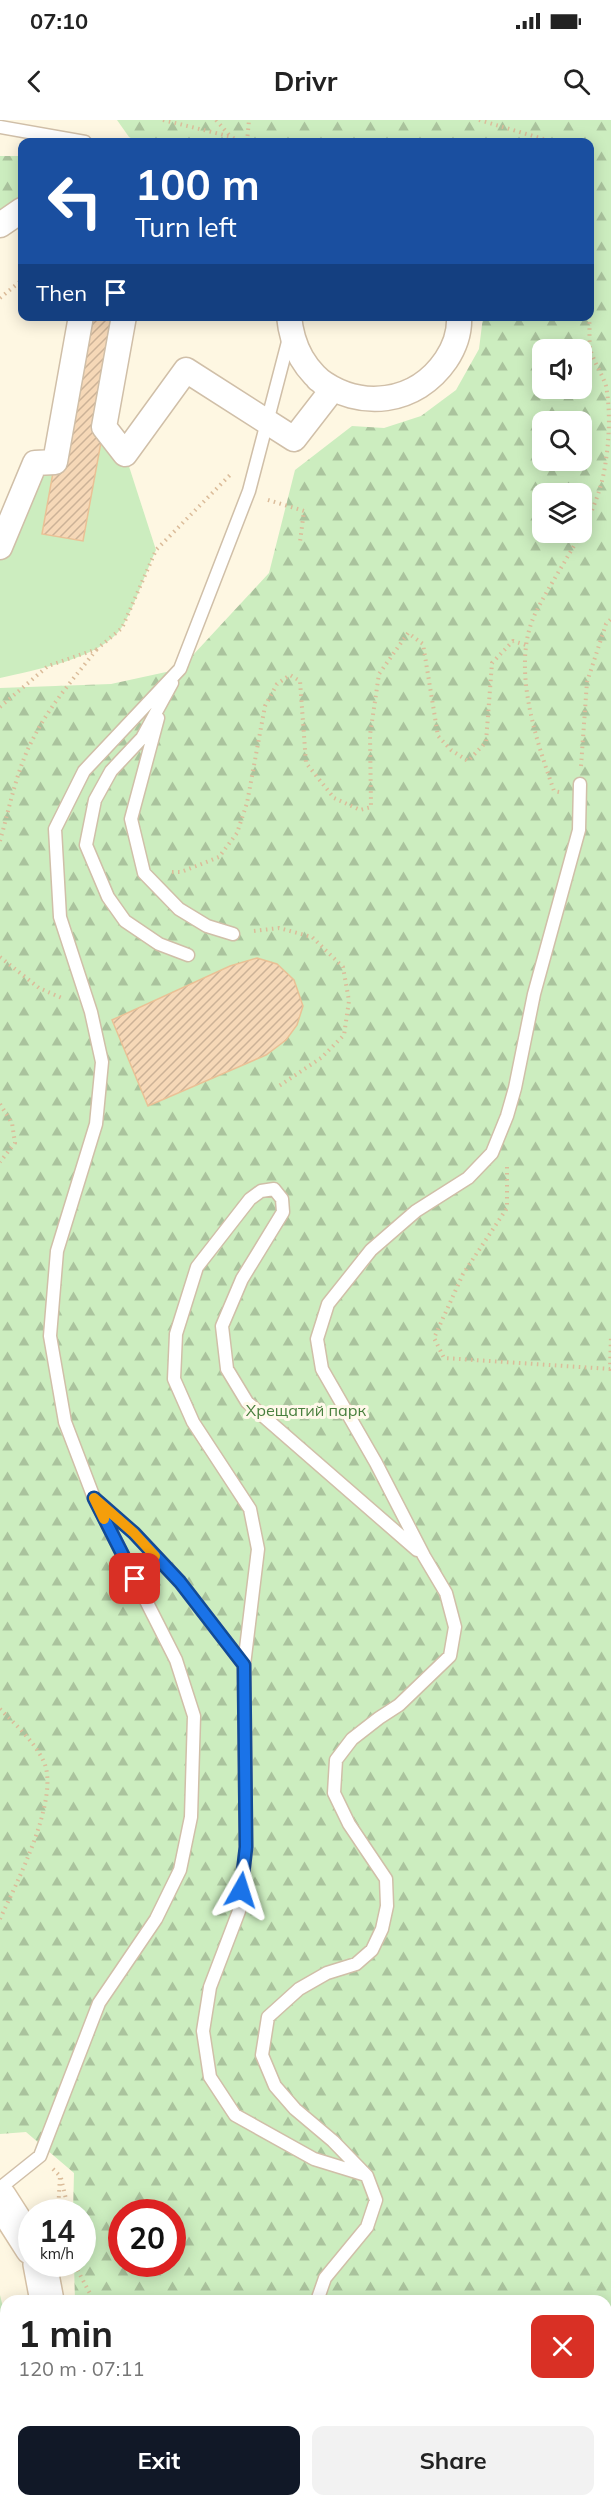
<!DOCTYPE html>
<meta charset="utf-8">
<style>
body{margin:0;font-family:Mulish,sans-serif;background:#f2f2f2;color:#222;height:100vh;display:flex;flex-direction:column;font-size:22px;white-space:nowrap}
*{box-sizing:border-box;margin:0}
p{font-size:20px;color:#767676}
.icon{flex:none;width:33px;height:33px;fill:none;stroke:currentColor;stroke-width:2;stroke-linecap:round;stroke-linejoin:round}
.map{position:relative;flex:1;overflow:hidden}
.drawer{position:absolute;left:0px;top:2175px;width:612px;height:212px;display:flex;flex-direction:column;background:#fff;border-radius:18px 18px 0 0;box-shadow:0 3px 15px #0003}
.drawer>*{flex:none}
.hud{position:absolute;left:18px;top:18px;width:576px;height:183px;border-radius:12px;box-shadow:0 3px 15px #0003;background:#1a4fa0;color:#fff;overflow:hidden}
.tools{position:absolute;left:532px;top:219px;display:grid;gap:12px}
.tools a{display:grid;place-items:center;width:60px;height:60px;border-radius:12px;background:#fff;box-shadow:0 3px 15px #0003;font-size:30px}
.speed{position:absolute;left:18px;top:2079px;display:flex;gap:12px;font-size:30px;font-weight:700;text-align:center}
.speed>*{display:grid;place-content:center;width:78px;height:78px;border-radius:50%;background:#fff;box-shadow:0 3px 15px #0003;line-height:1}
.speed small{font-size:15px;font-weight:400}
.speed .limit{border:9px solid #d22;background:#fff;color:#111}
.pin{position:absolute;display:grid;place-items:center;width:51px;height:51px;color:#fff;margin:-26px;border-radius:12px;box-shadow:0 3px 9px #0006}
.me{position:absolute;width:66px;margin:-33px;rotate:6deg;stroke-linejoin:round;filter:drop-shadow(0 0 4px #0008)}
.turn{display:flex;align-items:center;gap:21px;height:126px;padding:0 18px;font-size:27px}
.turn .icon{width:78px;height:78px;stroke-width:2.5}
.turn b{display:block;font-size:42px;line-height:51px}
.then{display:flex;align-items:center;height:57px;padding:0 18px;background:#0003;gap:12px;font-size:22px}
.round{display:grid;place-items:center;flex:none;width:63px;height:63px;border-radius:12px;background:#f2f2f2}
.summary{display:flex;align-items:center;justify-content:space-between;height:102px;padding:0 18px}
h1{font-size:36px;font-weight:700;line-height:45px}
.button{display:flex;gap:12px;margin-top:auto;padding:12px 18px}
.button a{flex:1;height:69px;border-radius:12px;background:#111827;color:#fff;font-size:24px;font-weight:700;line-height:69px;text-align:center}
.button a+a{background:#f2f2f2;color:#222}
.status{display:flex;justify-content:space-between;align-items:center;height:42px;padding:0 30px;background:#fff;direction:ltr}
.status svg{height:16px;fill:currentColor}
header{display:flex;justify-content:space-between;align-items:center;height:78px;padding:0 18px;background:#fff;font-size:27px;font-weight:700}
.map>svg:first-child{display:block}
</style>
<div class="status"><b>07:10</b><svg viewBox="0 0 49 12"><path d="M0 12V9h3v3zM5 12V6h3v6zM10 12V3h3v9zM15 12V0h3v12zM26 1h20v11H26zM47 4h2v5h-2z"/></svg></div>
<header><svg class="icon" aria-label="back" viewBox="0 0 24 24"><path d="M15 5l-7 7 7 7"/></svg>Drivr<svg class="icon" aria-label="search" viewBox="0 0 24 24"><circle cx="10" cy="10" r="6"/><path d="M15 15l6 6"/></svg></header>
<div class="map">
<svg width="611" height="2386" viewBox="0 0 611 2386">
<defs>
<pattern id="forest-firs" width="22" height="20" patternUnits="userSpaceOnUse" patternTransform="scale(1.5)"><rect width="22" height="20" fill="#ccedbf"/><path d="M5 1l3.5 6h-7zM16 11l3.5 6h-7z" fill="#aac39d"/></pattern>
<pattern id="building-hatch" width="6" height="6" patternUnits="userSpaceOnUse" patternTransform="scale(1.5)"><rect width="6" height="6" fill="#f6d8b7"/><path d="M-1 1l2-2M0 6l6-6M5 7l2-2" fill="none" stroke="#ccb297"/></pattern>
</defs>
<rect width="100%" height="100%" fill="#fef7e2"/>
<path fill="#ccedbf" d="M 104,307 L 125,334 L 156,430 C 146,451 134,488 122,507 C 102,538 35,550 0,558 L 0,427 L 35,343 L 55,342 L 42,413 L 83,421 Z
M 0,2175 L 6,2200 L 0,2273 Z"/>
<path fill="url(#forest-firs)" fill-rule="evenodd" d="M 117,0 L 611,0 L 611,2386 L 51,2386 L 52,2380 L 606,2380 L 606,2181 L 75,2181 L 74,2144 L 82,2144 L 82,2092 L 73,2092 L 74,2053 L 26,2012 L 0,2014 L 0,568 L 111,564 L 180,549 L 269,453 L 295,350 L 352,306 L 384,308 L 421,296 L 456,270 L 479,229 L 483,197 L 590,196 L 590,22 L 138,22 L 129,17 ZM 543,230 L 582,230 L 582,268 L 543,268 ZM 543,302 L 582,302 L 582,340 L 543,340 ZM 543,374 L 582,374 L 582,412 L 543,412 ZM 122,2092 L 172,2092 L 172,2144 L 122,2144 Z
M 0,36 L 22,36 L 22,90 L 0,105 Z"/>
<path fill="url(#building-hatch)" stroke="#eac196" stroke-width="1.5" d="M 81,196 L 124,196 L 83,421 L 42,414 Z
M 257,838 L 277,844 L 294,860 L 303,886 L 297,905 L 286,920 L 266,935 L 148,986 L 112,900 L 230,846 Z"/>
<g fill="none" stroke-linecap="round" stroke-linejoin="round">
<defs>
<path id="lane" d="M 0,7 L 85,22
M 172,563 L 142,618 L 111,651 L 95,680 L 86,725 L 108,777 L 125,801 L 159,824 L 188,835
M 158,598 L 131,699 L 144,753 L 179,789 L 207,806 L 233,814
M 100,1383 L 134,1413 L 180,1462 L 244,1545
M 366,2055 L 314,2039 L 235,1995 L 210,1957 L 203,1911 L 210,1867 L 239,1791 L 246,1727 L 244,1545 L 258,1429 L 250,1389 L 193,1302 L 174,1259 L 176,1214 L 197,1147 L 250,1079 L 261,1071 L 274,1069 L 282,1079 L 283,1092 L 242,1159 L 222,1206 L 227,1249 L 247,1282 L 417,1430
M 0,2068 L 40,2036 L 99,1883 L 156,1799 L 180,1750 L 191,1697 L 194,1596 L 176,1540 L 94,1378 L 65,1302 L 50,1216 L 57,1131 L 96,1004 L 102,942 L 91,892 L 60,797 L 55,709 L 84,651 L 180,549 L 249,371 L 289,218
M 317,2181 L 325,2158 L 367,2107 L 376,2080 L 367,2056 L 333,2021 L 295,1989 L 275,1966 L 262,1935 L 268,1897 L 299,1869 L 327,1853 L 356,1844 L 372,1830 L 382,1809 L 387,1786 L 386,1759 L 349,1704 L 334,1673 L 336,1640 L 352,1619 L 379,1598 L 399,1585 L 450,1536 L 455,1507 L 446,1473 L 424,1436 L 376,1343 L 322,1249 L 317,1219 L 328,1184 L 371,1130 L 416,1091 L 468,1058 L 492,1033 L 507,996 L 515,968 L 534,874 L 579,710 L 580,664
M 351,2380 L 351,2386"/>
<path id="street" d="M 0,105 L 22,90
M 124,196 L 104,307 L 125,334 L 186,250 L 294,319 L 332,270 C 305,251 292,228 289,196
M 318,259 C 360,291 416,284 446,240 C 454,228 460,212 459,196
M 0,427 L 35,343 L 55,342 L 81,196"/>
<path id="secondary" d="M 0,2078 L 32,2128
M 40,2144 L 47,2181
M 26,2386 L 27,2380"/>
</defs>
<use href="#lane" stroke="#d0bfa8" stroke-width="15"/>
<use href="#street" stroke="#d0bfa8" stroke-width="27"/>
<use href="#secondary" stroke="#d6c2a7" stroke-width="36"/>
<path stroke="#dbbc9a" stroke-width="4" stroke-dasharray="1.5 4.5" stroke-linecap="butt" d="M 163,0 L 232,17 L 239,22
M 216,0 L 231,17
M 479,0 L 547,20 L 549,22
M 247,22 L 249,0
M 0,178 L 22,160
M 268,380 L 304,391 L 300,422
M 0,587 L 48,546 L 97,529 L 122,508 L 156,430 L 230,355
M 581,646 L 587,562 L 606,504 L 611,499
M 559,672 L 554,671 C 536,619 509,543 537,490 C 560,445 594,403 604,352 C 609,325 611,293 606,266 C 602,253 593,241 590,228 C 589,218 590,207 589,196
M 0,721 C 10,686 17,647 35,615 C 51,584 75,557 97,529
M 172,752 L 181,752 L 219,737 L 237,713 L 247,683 L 265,586 L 277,564 L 290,555 L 300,561 L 306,643 L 334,678 L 360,690 L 371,687 L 370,615 L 379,554 L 408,513 L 423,524 L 438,616 L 451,630 L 468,641 L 486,622 L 492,543 L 513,521 L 526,525
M 254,811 L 279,808 L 312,817 L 343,847 L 349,881 L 344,915 L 321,938 L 279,966
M 0,837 L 39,868 L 64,879
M 0,984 L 12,1003 L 15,1023 L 0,1042
M 507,1047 L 507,1088 L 463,1154 L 434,1218 L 444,1238 L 610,1249 L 611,1215
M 0,1589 C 16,1605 34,1621 44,1642 C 60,1679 16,1764 0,1799
M 53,2049 L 60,2056 L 58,2092
M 61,2058 L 69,2092
M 77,2144 L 78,2151 L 94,2181
M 261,2380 L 273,2386"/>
<use href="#lane" stroke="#fff" stroke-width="12"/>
<use href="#street" stroke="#fff" stroke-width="24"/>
<use href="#secondary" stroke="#fff" stroke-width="33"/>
</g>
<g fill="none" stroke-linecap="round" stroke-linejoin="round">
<defs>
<path id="route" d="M 135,1459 L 94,1378 L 134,1413 L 180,1462 L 244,1545 L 246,1727 L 241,1770"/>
</defs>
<use href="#route" stroke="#114b97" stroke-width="15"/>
<use href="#route" stroke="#1a73e8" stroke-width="10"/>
<path stroke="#f59e0b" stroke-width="10" d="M 104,1399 L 94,1378 L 134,1413 L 155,1436"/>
</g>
<g text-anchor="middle" stroke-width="6" stroke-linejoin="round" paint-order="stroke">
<g font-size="16" fill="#487f3d" stroke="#fff9ea">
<text x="306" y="1296">Хрещатий парк</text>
</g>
</g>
</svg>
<div class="tools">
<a><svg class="icon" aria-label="sound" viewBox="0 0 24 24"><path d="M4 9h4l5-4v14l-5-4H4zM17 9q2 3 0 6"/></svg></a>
<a><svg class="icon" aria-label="search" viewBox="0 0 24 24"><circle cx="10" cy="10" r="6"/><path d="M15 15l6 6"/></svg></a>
<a><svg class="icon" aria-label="layers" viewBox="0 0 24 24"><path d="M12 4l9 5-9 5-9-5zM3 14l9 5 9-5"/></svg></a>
</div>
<div class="speed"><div>14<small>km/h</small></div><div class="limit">20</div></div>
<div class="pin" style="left:135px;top:1459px;background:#d93025"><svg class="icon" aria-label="arrive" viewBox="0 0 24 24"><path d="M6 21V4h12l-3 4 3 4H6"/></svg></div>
<svg class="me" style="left:241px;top:1770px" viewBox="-20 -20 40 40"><path d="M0-17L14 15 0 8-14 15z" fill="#1a73e8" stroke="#fff" stroke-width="4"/></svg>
<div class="hud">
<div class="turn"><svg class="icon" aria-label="left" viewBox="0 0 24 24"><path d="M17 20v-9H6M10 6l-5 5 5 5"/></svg><div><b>100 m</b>Turn left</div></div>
<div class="then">Then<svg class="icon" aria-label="arrive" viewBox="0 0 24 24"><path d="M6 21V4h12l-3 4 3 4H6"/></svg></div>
</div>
<section class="drawer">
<div class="summary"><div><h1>1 min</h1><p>120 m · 07:11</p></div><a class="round" style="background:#d93025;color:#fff"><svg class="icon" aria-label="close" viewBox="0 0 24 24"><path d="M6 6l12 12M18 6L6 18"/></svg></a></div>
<div class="button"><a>Exit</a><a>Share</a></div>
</section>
</div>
